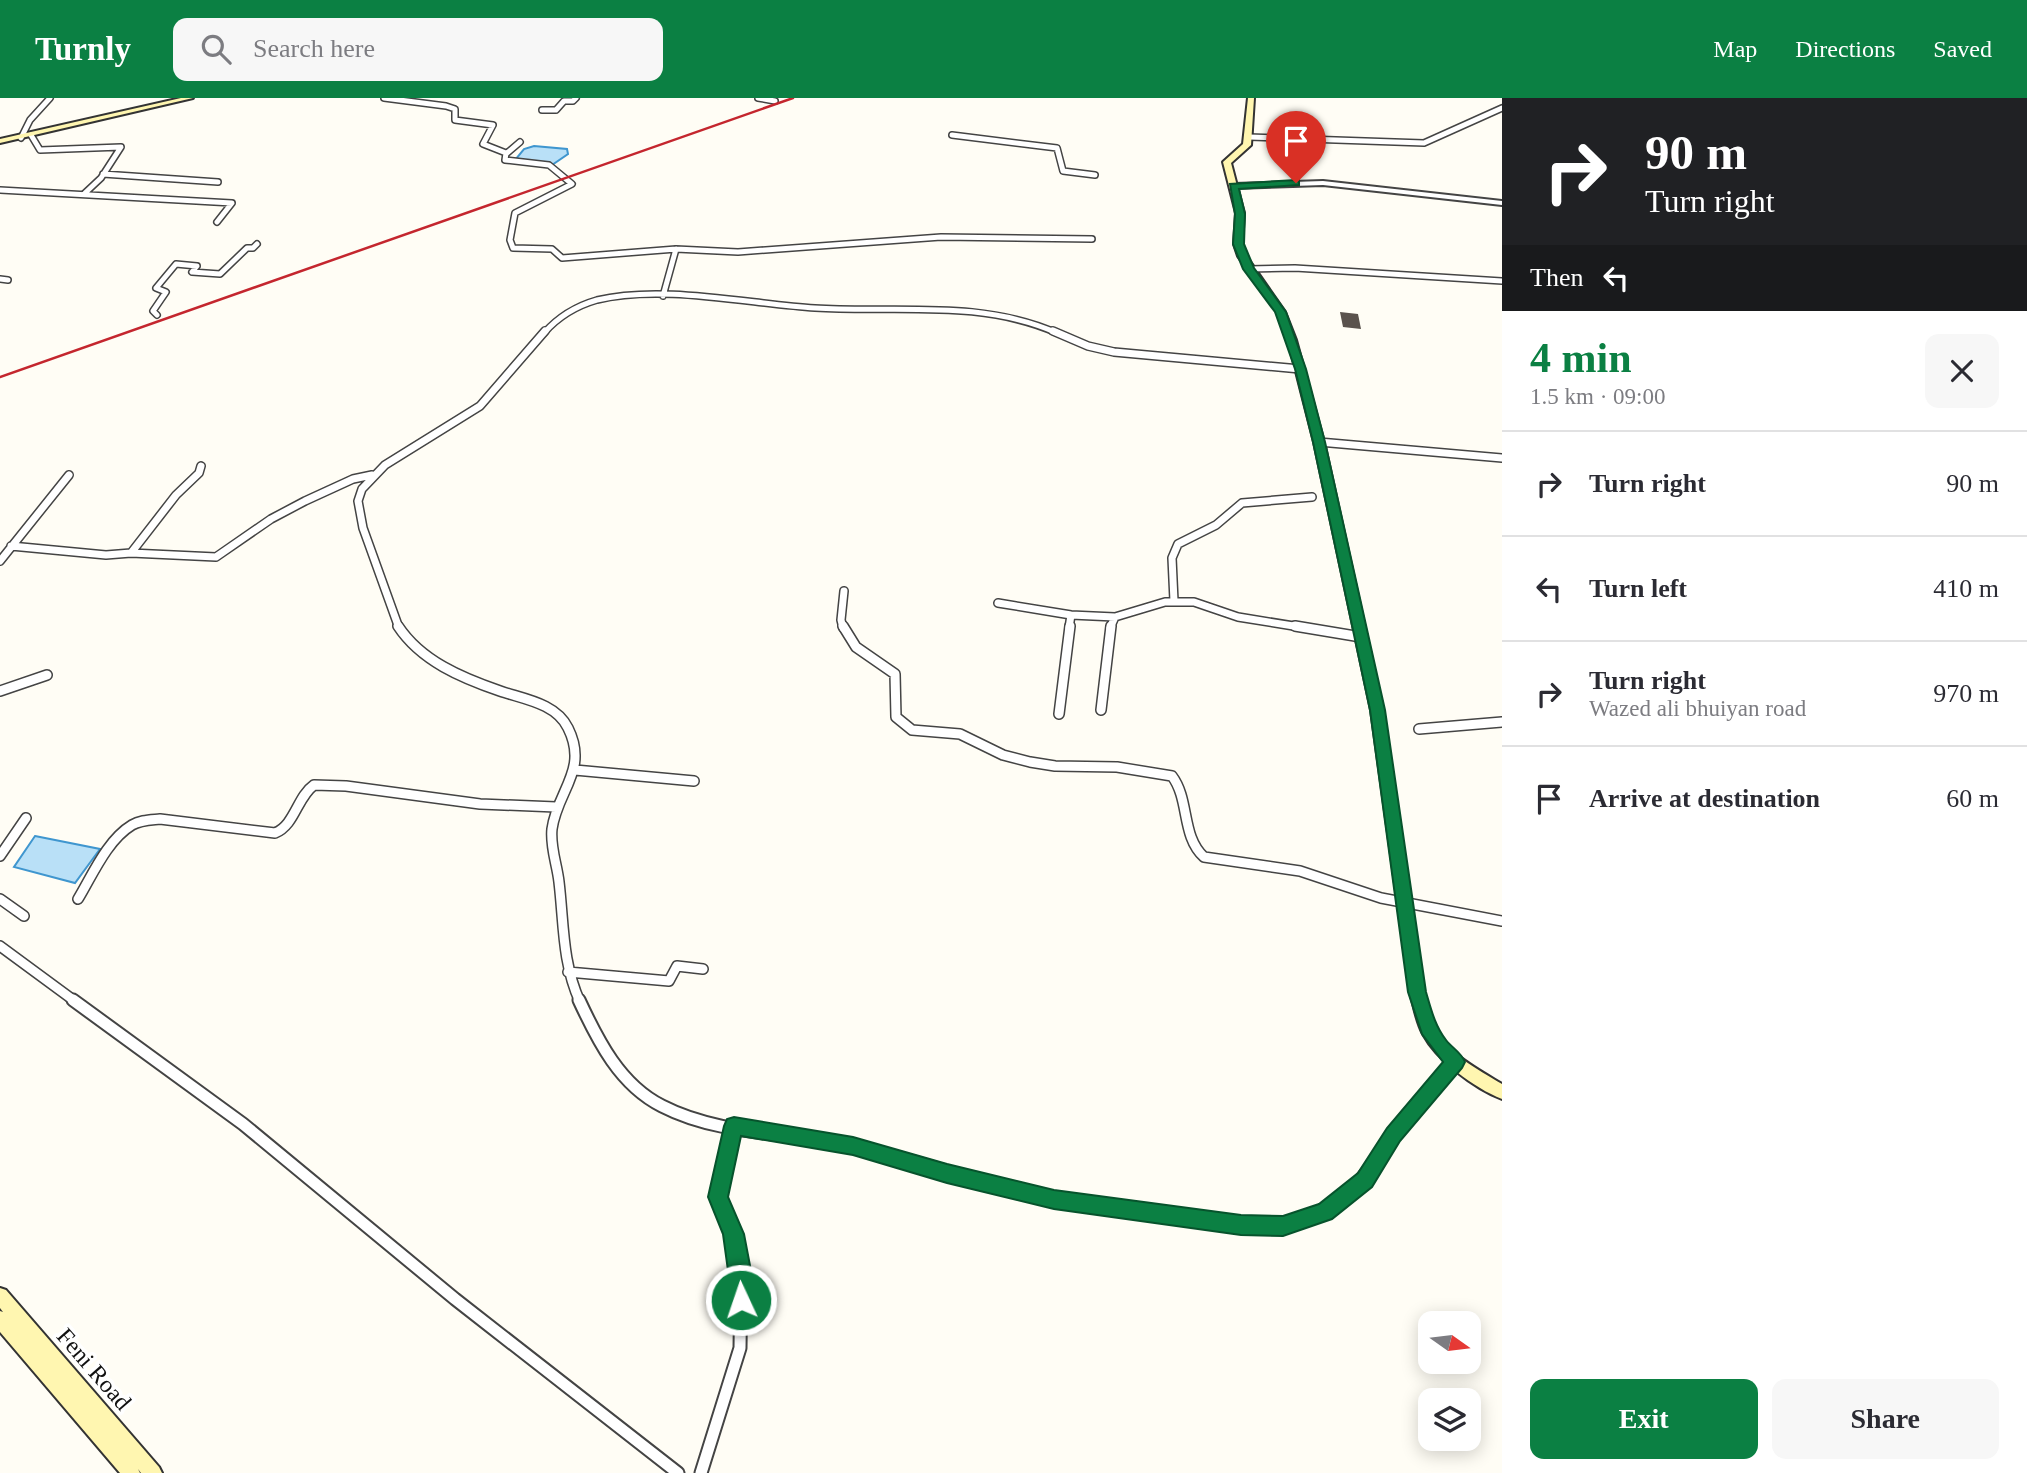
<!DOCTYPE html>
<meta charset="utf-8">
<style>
body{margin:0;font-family:"Times New Roman",serif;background:#f7f7f7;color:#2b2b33;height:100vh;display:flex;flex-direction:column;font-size:26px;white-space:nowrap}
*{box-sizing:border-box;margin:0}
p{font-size:23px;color:#7c7c81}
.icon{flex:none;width:38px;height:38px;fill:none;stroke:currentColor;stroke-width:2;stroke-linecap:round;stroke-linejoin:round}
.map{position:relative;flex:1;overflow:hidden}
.details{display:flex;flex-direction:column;background:#fff;width:525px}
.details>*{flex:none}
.guide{background:#202124;color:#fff;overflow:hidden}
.needle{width:46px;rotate:104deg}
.buttons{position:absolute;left:1418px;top:1213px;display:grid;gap:14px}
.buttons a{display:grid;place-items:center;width:63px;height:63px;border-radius:14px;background:#fff;box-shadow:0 4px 18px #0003;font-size:35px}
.pin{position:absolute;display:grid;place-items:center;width:60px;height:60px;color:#fff;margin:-72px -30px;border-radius:50% 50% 50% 0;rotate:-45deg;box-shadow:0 0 7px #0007}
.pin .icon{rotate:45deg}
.me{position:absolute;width:77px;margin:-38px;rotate:357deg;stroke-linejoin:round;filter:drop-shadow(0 0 5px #0008)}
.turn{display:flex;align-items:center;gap:24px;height:147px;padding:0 28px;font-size:32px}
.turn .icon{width:91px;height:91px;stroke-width:2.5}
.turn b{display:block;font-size:49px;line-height:60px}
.then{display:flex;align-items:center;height:66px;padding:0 28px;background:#0003;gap:14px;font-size:26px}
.round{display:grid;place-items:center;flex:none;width:74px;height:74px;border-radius:14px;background:#f7f7f7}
.headline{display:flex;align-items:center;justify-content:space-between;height:119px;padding:0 28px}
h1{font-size:42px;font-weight:600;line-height:52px;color:#0b8043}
.action{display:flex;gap:14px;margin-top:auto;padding:14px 28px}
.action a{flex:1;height:80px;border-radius:14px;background:#0b8043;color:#fff;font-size:28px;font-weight:600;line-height:80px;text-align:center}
.action a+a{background:#f7f7f7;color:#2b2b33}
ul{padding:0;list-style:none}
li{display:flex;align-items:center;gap:21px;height:105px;padding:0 28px;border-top:2px solid #e1e1e2}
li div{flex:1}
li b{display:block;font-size:26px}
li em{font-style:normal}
header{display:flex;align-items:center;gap:42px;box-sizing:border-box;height:98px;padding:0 35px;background:#0b8043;color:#fff}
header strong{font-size:33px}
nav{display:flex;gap:38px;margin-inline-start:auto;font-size:24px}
.search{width:490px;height:63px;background:#f7f7f7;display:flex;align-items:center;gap:18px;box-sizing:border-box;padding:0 24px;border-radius:14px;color:#7c7c81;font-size:26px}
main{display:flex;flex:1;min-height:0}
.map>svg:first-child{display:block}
</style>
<header>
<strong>Turnly</strong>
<div class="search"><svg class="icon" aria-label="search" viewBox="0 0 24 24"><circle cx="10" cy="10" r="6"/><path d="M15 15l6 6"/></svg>Search here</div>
<nav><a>Map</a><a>Directions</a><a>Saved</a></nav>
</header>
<main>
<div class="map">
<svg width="1502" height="1375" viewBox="0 0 1502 1375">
<rect width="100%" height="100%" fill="#fffdf5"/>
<path fill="#b9e0f7" stroke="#3f96cf" stroke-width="2" d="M 534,48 L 567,51 L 568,56 L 552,67 L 515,62 L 524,51 Z
M 35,738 L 100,751 L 75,785 L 14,769 Z"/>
<path fill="#5a524d" d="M 1340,214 L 1358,216 L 1361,231 L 1343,229 Z"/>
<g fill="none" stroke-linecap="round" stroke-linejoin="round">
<defs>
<path id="minor-far3" d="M 384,0 L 446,8 L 455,11 L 455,22 L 493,27 L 483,46 L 506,55 L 505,62 L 549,67 L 572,86 L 515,115 L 510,142 L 513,150 L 552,151 L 562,160 L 676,151 L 738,154 L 941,139 L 1092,141
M 758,0 L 775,3
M 542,12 L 556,12 L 564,3 L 573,3 L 576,0
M 31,37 L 40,52 L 121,49 L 101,80 L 85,95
M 952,37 L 1057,50 L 1063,73 L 1095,77
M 1249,39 L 1424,45 L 1502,10
M 21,40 L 30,22 L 50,0
M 506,56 L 520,44
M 103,76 L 218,84
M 0,92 L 232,105 L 217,124
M 1249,171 L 1295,170 L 1502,183
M 0,181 L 8,182
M 663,198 L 676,151
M 157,217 L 153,213 L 166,194 L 156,190 L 176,166 L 197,168 L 192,174 L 220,176 L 247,150 L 253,150 L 257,146
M 544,235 C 559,218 576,208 597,202 C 662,186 749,206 815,210 C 896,215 980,201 1057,235"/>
<path id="minor-far2" d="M 1053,233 L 1088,248 L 1114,254 L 1300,271
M 1319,344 L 1502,360
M 11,448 L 106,457 L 131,455 L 216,459 L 271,421 L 305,403 L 353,381 L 372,377
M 131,455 L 176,397 L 199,375 L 201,368
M 0,463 L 69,377
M 1174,503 L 1172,460 L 1178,446 L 1216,427 L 1242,405 L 1312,399
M 998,505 L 1071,517 L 1115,519
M 399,530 L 363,430 L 358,403 L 362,391 L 385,367 L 480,308 L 545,233
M 843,530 L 841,522 L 844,493
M 1069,530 L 1071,517
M 1110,530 L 1115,519 L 1165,504 L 1194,504 L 1238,519 L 1306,530"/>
<path id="minor-far1" d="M 398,528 C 421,563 462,580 500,593 C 523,601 556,605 568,630 C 589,672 557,693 552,731 C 550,749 557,766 559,784 C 564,826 562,864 580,904
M 843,528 L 856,549 L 895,576 L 896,619 L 912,632 L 960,636 L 1003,657 L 1030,664 L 1055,668 L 1117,669 L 1172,678 C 1190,702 1181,738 1204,759 L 1300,773 L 1381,800 L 1502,823
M 1295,528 L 1361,539
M 0,593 L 47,577
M 1101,612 L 1111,528
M 1059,616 L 1070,528
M 1419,631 L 1502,624
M 575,672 L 694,683
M 0,758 L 26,720
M 0,801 L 24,818
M 78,801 C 92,778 107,742 132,727 C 140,722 150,722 160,721 L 275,735 C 295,727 297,699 314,687 L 346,688 L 480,706 L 556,709
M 0,848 L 76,904
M 568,874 L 669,883 L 677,868 L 703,871"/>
<path id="minor" d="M 73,902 L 243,1026 L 455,1201 L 678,1375
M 579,902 C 598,943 620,987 662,1008 C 720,1038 791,1034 853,1048 C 912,1061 969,1082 1027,1095 C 1077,1107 1128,1112 1179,1119 C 1221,1125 1268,1136 1310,1121 C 1354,1104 1373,1063 1400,1028 C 1417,1005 1437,985 1456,964
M 701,1375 L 740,1250 L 741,1178 L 733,1136 L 718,1099 L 734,1028"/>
<path id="tertiary" d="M 1323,83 L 1502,103 L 1502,107 L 1323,87 L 1234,90 L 1231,88 L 1234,86 Z"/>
<path id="secondary" d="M 181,0 L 193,0 L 0,45 L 0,41 Z
M 1248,0 L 1254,0 L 1251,47 L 1231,65 L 1244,115 L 1242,146 L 1246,158 L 1285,214 L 1296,242 L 1324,344 L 1383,612 L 1424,894 C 1427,904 1429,916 1433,926 C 1444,954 1477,971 1502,986 L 1502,1001 C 1474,990 1437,962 1423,936 C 1416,923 1414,908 1410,894 L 1371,612 L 1314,344 L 1288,242 L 1277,214 L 1238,158 L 1234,146 L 1236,115 L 1223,64 L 1243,46 Z
M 0,1190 L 6,1192 L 159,1369 L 162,1375 L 141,1375 L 138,1371 L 140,1375 L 120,1375 L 0,1234 L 0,1213 L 3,1214 L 0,1210 Z"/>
</defs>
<use href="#minor-far3" stroke="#444" stroke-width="8"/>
<use href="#minor-far2" stroke="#444" stroke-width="10"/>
<use href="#minor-far1" stroke="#444" stroke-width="12"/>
<use href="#minor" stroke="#444" stroke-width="15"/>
<use href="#tertiary" stroke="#444" stroke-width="4"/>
<use href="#secondary" stroke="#333" stroke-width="4"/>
<use href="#minor-far3" stroke="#fff" stroke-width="5"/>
<use href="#minor-far2" stroke="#fff" stroke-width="7"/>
<use href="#minor-far1" stroke="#fff" stroke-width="9"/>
<use href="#minor" stroke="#fff" stroke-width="11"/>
<use href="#tertiary" fill="#fff" fill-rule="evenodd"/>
<use href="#secondary" fill="#fff6b0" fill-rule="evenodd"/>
<path stroke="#c4262e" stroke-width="2.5" d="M 0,279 L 793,0"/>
</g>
<path fill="#0b8043" stroke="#07532c" stroke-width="2" d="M 1296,82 L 1299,82 L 1299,87 L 1239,91 L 1245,116 L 1244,146 L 1254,170 L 1286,214 L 1306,271 L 1325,344 L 1385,612 L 1426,894 C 1431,911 1435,928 1446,942 C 1452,950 1461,954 1465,964 L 1462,970 L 1400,1043 L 1372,1089 L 1332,1121 L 1283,1138 L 1241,1137 L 1054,1111 L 947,1085 L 853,1057 L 741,1038 L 728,1099 L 744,1136 L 752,1178 L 751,1202 L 748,1209 L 741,1212 L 733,1209 L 723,1136 L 708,1099 L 724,1028 L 727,1021 L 734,1019 L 853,1039 L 947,1066 L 1054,1092 L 1241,1117 L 1283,1118 L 1319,1106 L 1358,1075 L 1387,1030 L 1443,964 L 1422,936 L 1408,894 L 1370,612 L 1313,344 L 1295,271 L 1275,214 L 1243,171 L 1233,146 L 1235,116 L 1230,86 Z"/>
<g text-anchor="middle" stroke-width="7" stroke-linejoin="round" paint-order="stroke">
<g font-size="24" fill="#111" stroke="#fff">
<text transform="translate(94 1271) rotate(49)" y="8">Feni Road</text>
</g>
</g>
</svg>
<div class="buttons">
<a><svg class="needle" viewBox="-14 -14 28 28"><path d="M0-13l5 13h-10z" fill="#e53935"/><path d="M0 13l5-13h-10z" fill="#7c7c81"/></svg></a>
<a><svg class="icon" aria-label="layers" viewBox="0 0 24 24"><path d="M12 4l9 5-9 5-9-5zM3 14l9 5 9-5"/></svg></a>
</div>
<div class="pin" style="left:1296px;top:85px;background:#d93025"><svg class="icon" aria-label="arrive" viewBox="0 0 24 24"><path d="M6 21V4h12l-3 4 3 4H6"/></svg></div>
<svg class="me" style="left:741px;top:1202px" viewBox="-20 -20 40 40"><circle r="17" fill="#0b8043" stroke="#fff" stroke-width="3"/><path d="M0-11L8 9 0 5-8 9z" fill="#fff"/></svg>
</div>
<section class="details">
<div class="guide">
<div class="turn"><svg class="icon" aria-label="right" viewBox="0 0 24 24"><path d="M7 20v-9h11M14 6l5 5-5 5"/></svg><div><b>90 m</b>Turn right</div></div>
<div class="then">Then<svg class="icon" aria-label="left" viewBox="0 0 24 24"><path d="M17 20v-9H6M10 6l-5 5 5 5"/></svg></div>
</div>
<div class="headline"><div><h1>4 min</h1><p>1.5 km · 09:00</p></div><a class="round"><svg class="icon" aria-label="close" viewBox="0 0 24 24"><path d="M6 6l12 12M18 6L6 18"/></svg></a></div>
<ul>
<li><svg class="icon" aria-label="right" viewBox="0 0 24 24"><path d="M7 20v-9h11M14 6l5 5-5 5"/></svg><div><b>Turn right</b></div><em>90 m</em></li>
<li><svg class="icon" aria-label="left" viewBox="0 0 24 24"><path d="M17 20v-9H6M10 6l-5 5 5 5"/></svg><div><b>Turn left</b></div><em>410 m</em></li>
<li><svg class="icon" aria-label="right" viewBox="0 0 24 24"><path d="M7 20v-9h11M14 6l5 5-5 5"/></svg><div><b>Turn right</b><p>Wazed ali bhuiyan road</p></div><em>970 m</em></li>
<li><svg class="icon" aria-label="arrive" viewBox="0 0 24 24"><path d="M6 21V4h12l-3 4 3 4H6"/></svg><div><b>Arrive at destination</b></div><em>60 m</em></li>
</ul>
<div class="action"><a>Exit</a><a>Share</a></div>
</section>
</main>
